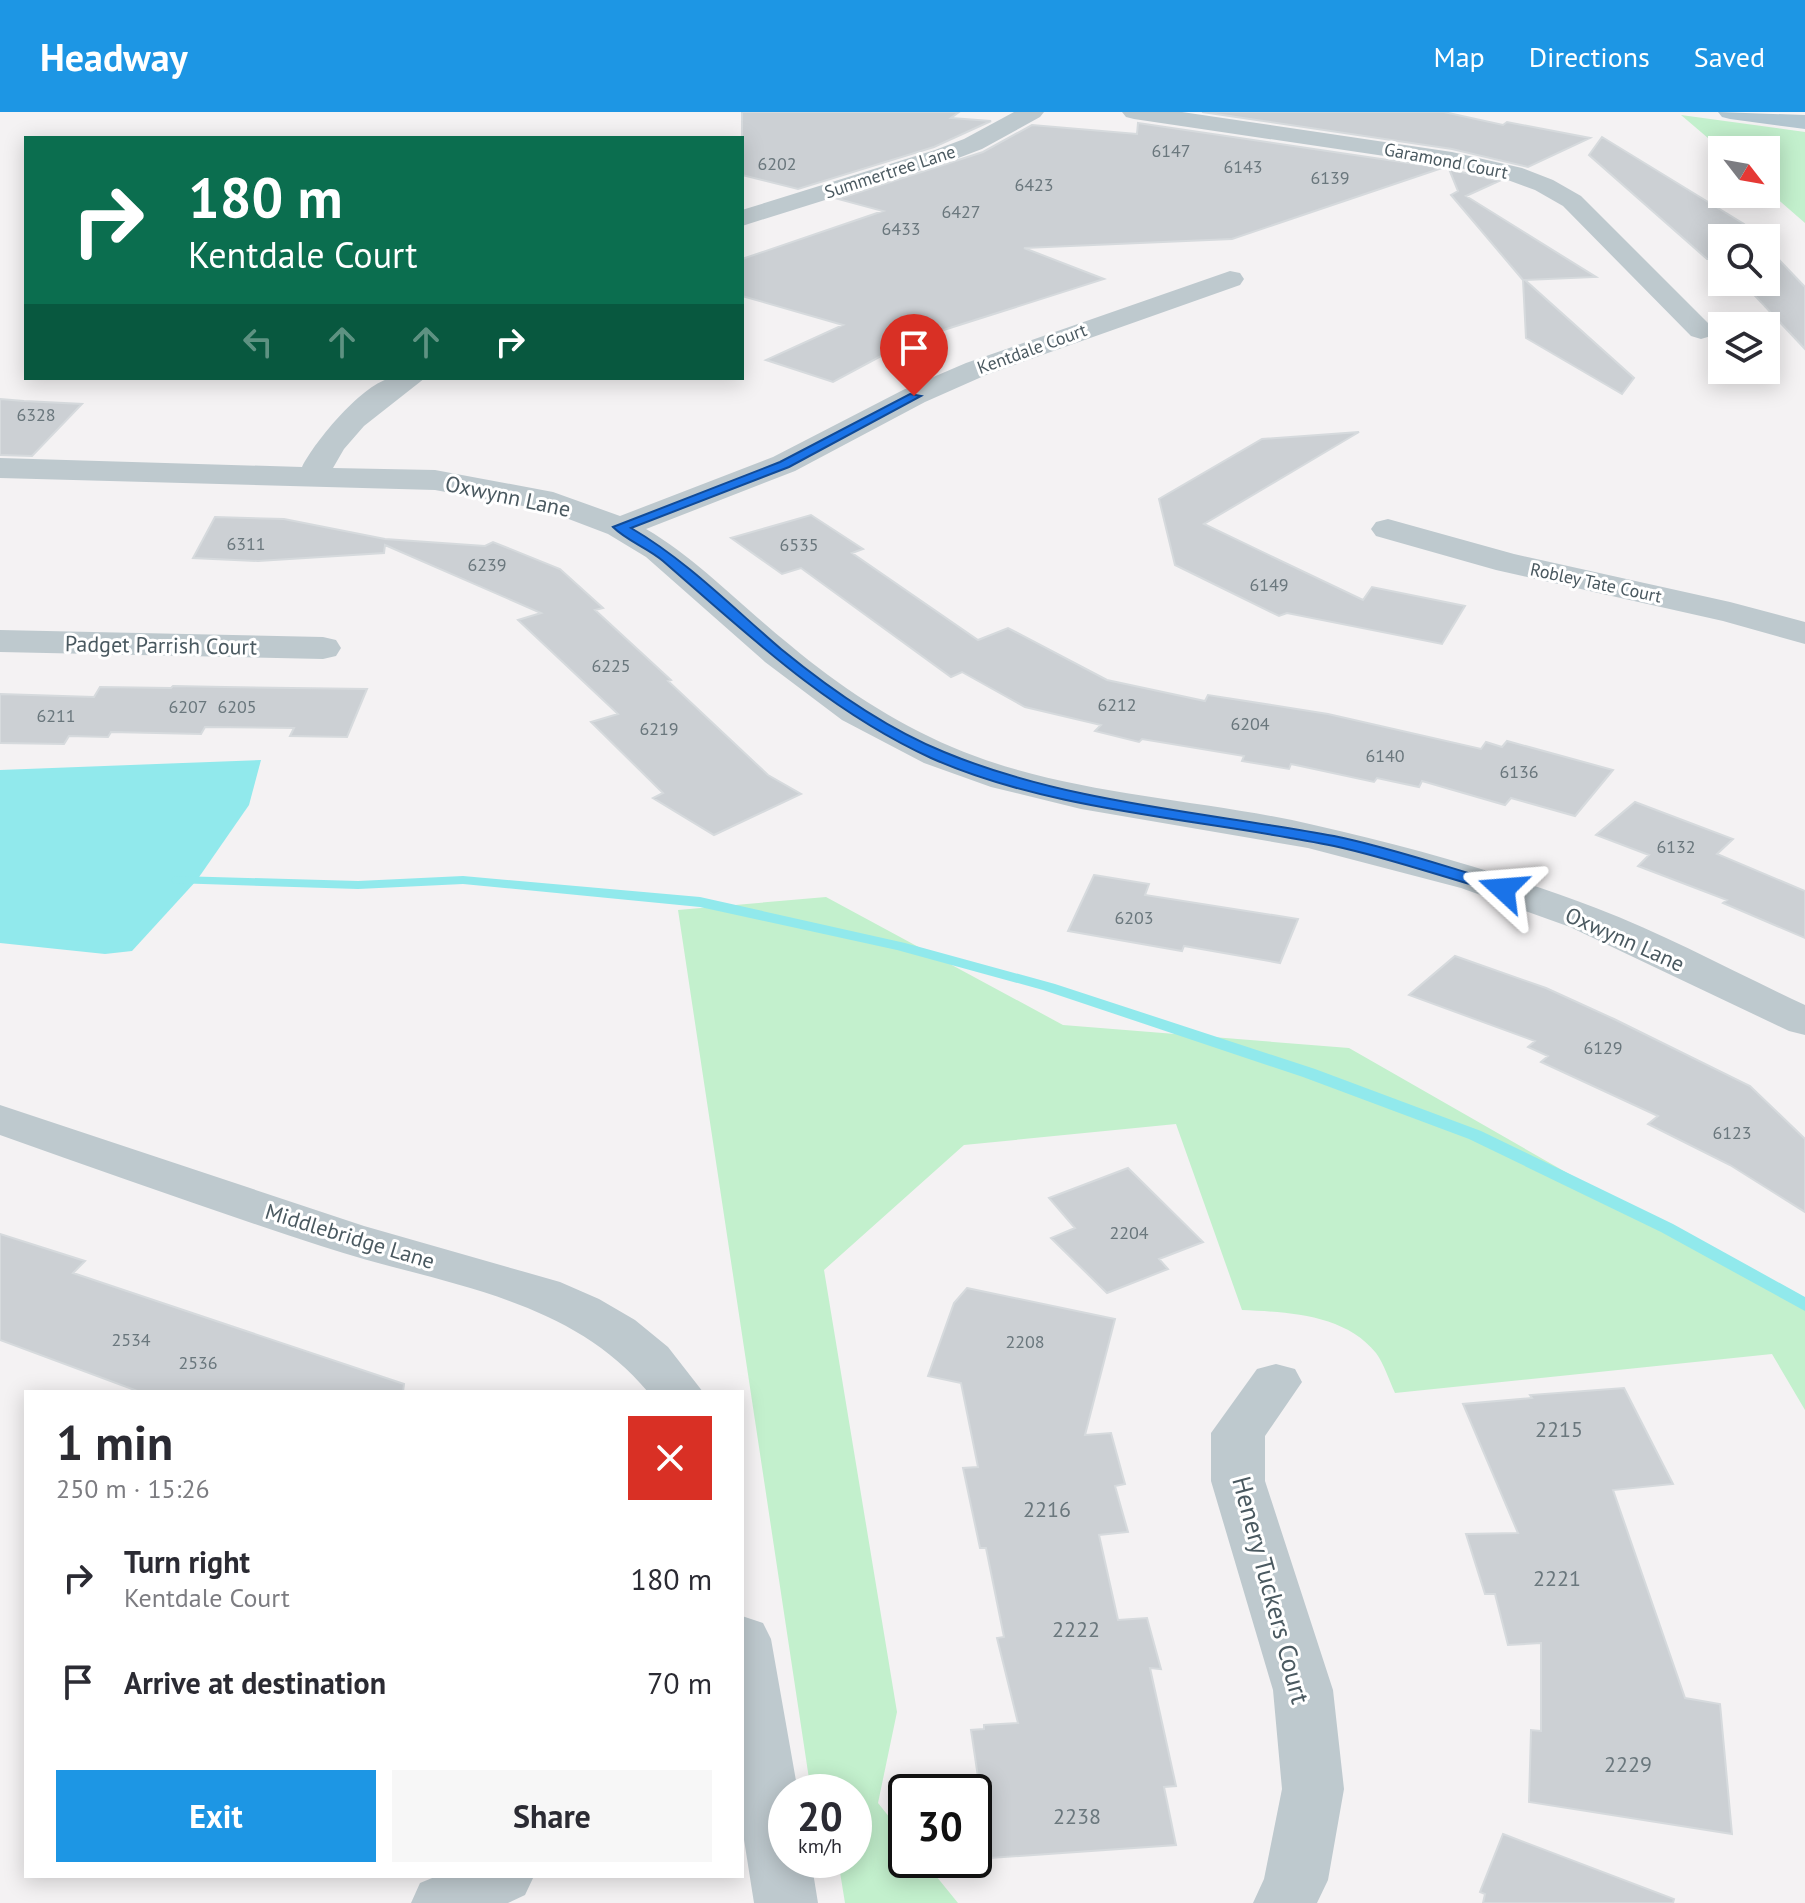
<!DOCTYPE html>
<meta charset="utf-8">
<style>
body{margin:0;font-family:"PT Sans",sans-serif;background:#f7f7f7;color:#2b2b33;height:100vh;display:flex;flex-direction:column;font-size:30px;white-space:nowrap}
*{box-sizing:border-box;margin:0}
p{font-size:26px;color:#7c7c81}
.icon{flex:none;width:44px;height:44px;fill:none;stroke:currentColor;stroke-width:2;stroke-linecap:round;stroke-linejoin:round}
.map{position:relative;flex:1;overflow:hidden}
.drawer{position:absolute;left:24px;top:1278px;width:720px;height:488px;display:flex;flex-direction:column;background:#fff;border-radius:0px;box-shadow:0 4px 20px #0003}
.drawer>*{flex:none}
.banner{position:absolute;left:24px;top:24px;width:720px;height:244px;border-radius:0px;box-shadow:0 4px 20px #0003;background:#0b6e4f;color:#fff;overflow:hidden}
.needle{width:52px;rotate:121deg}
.tools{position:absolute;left:1708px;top:24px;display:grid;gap:16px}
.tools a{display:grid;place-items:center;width:72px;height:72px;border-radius:0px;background:#fff;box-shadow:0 4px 20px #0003;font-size:40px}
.speed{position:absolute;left:768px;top:1662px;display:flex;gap:16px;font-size:40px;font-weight:700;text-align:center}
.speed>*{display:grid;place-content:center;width:104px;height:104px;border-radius:50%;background:#fff;box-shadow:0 4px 20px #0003;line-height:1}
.speed small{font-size:20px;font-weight:400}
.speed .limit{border:4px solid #111;border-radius:12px;background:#fff;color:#111}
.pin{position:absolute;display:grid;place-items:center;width:68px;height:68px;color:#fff;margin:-82px -34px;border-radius:50% 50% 50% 0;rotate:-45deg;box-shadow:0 0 8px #0007}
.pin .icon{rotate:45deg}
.me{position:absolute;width:88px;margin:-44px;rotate:289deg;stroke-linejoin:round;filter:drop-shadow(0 0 6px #0008)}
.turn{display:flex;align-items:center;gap:28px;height:168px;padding:0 32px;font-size:36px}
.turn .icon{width:104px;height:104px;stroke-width:2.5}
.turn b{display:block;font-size:56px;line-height:68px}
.lanes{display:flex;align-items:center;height:76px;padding:0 32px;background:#0003;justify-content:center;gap:40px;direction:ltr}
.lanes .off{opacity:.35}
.round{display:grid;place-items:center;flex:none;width:84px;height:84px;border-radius:0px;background:#f7f7f7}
.headline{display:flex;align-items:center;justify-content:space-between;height:136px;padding:0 32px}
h1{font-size:48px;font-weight:600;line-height:60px}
.cta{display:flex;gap:16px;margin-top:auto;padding:16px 32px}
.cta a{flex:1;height:92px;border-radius:0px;background:#1d96e4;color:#fff;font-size:32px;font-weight:600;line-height:92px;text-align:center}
.cta a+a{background:#f7f7f7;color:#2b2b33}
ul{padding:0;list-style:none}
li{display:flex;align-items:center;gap:24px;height:104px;padding:0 32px}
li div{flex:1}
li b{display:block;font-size:30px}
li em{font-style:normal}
header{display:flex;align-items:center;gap:48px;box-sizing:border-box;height:112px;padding:0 40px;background:#1d96e4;color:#fff}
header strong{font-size:38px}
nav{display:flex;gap:44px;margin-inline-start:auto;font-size:28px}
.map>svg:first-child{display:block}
</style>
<header>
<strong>Headway</strong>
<nav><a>Map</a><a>Directions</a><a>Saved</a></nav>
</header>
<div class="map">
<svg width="1805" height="1791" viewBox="0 0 1805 1791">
<rect width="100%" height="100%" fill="#f4f2f3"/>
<path fill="#c3f0cd" d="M 1681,3 L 1805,20 L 1805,111 L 1766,77 L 1766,38 L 1722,38 Z
M 826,785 L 1063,913 L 1349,936 L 1805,1197 L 1805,1298 L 1772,1242 L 1395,1281 C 1389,1268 1384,1252 1376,1241 C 1345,1202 1287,1200 1242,1198 L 1176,1012 L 964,1033 L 824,1158 L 897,1600 L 878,1691 L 906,1726 L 906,1748 L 923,1748 L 958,1791 L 845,1791 L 838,1748 L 854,1748 L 854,1680 L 811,1680 L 678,798 Z"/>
<path fill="#91e9ec" d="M 261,648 L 249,693 L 197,768 L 132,839 L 105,842 L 0,831 L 0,658 Z"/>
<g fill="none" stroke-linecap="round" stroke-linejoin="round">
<path fill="#91e9ec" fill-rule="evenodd" d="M 178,764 L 358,769 L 463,764 L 700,785 L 905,831 L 1055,872 L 1315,957 L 1481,1019 L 1673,1112 L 1805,1185 L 1805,1199 L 1661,1120 L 1469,1027 L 1303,965 L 1043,878 L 897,838 L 700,795 L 463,772 L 358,777 L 173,771 L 171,768 L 173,765 Z"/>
</g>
<path fill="#ccd0d4" stroke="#d6dadd" stroke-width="2" d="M 742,0 L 959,0 L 951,6 L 991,9 L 934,35 L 798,77 L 742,63 Z
M 1202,0 L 1444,0 L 1503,13 L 1507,10 L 1590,26 L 1528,55 L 1452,37 Z
M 1138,11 L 1442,56 L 1232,127 L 1024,136 L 1104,167 L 909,229 L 833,270 L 766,248 L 843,213 L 742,184 L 742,147 L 883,99 L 838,87 L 983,40 L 1032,13 L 1137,22 Z
M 1602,25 L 1744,112 L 1759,126 L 1722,126 L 1722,153 L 1715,147 L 1707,147 L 1589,43 Z
M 1449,57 L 1499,69 L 1466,84 L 1596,165 L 1525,168 L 1634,266 L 1622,282 L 1526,226 L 1523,168 L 1451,83 L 1458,79 Z
M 1766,134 L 1805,175 L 1805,237 L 1742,170 L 1766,170 Z
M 0,287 L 24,289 L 82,292 L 32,344 L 0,343 Z
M 1359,320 L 1204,412 L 1363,488 L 1372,475 L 1465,494 L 1442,532 L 1287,501 L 1279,504 L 1175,453 L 1159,387 L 1262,327 Z
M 811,403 L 863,437 L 852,441 L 978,528 L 1008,516 L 1107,568 L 1205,589 L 1208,583 L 1328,602 L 1481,637 L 1486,630 L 1502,635 L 1507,629 L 1613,658 L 1575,704 L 1511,686 L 1505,693 L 1422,669 L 1419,675 L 1377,666 L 1374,670 L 1291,652 L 1289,657 L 1242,649 L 1244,644 L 1142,627 L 1139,630 L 1095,619 L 1101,613 L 1025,595 L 962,560 L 951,565 L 801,456 L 782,462 L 731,426 Z
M 215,405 L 284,407 L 385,427 L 485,434 L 493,430 L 560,457 L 603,496 L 595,498 L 671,568 L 668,569 L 768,663 L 801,682 L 714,723 L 653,686 L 663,681 L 591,610 L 618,602 L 518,508 L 541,501 L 385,433 L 384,441 L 258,449 L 193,446 Z
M 173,574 L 225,575 L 367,577 L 347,625 L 290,624 L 294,616 L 205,615 L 201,622 L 111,620 L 108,625 L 69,624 L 64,632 L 0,631 L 0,582 L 94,585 L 100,575 L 171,576 Z
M 1635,690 L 1733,727 L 1717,742 L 1805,779 L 1805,826 L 1723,791 L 1727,788 L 1638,754 L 1649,743 L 1596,723 Z
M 1094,763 L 1149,772 L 1145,783 L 1298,807 L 1280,851 L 1184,834 L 1182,839 L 1068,819 Z
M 1455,844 L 1546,876 L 1614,907 L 1750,974 L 1805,1027 L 1805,1100 L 1730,1053 L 1648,1012 L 1658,1004 L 1541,950 L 1548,944 L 1528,935 L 1535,929 L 1409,883 Z
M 1128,1056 L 1203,1130 L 1159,1147 L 1168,1157 L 1107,1181 L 1051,1126 L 1075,1116 L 1049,1086 Z
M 0,1122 L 85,1149 L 73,1161 L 404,1272 L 403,1280 L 140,1280 L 0,1228 Z
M 967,1176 L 1115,1207 L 1085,1323 L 1111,1321 L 1125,1372 L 1115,1374 L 1128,1420 L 1099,1423 L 1118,1508 L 1147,1506 L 1161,1557 L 1150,1556 L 1176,1674 L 1164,1675 L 1176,1733 L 990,1746 L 971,1618 L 984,1617 L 984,1613 L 1018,1611 L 997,1526 L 1004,1525 L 986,1436 L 980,1436 L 963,1356 L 978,1355 L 961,1271 L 928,1264 L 954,1191 Z
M 1624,1276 L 1673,1372 L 1613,1378 L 1685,1586 L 1720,1592 L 1732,1722 L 1529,1690 L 1531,1618 L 1541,1619 L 1541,1531 L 1508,1533 L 1495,1482 L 1485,1482 L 1466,1422 L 1518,1421 L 1463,1292 L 1532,1286 L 1530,1283 Z
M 1503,1722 L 1674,1787 L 1673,1791 L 1483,1791 L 1485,1782 L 1480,1780 Z"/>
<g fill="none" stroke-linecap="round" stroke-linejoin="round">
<path fill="#bec9ce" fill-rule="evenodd" d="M 1014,0 L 1044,0 L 1040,5 L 982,37 L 953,48 L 742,114 L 742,98 L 935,38 L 964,27 Z
M 1122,0 L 1182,0 L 1452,40 L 1522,56 L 1553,68 L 1581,84 L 1715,218 L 1711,224 L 1701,227 L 1691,224 L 1563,94 L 1535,78 L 1505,67 L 1452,54 L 1134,7 L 1126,5 Z
M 1230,159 L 1240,161 L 1244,167 L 1240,173 L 986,263 L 925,290 L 795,359 L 646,417 C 699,448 742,495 790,533 C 839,574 893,610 952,635 C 1067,684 1194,685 1314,713 C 1410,735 1504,761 1596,796 C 1667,823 1736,861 1805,893 L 1805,923 L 1789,919 L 1570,815 L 1461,776 L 1308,736 L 1081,697 L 991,675 L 924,651 L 842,608 L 765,550 L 646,445 L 608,422 L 545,398 L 435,378 L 0,366 L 0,346 L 302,355 C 315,329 364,270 392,266 C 403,264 414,266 425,266 L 364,314 L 344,337 L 333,356 L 435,358 L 553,380 L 620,404 L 773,345 L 903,278 L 966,251 Z
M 1388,407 L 1514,442 L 1730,490 L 1805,510 L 1805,532 L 1723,509 L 1496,458 L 1376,424 L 1371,417 L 1376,410 Z
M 0,518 L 323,525 L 336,528 L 341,536 L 336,544 L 323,547 L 0,540 Z
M 0,993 L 364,1114 L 560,1170 L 599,1187 L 635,1208 L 668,1235 L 703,1280 L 648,1280 C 567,1182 435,1172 321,1134 C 214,1099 107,1061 0,1023 Z
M 1276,1252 L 1295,1257 L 1302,1270 L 1265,1324 L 1265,1369 L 1333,1578 L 1344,1677 L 1328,1768 L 1317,1791 L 1253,1791 L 1264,1767 L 1282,1677 L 1273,1578 L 1211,1369 L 1211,1321 L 1257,1257 Z
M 742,1504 L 763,1511 L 771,1527 L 798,1680 L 786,1680 L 786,1748 L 811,1748 L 818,1791 L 754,1791 L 742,1715 Z
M 437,1764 L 534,1764 L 525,1783 L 508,1791 L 411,1791 L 420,1771 Z"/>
<path fill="#b3c6d0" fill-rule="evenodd" d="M 1718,0 L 1805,3 L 1805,17 L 1730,7 L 1722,5 Z"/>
</g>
<path fill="#1a73e8" stroke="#114b97" stroke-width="2" d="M 910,282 L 921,284 L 789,355 L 631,416 C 686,448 732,495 781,537 C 831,578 885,616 944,640 C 1067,691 1205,700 1334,724 C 1393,736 1452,757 1509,773 L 1512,777 L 1509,780 L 1497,780 C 1443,765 1389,746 1334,734 C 1204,707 1052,700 931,646 C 828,599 747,522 663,449 C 648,436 627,429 613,415 L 780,350 Z"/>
<g text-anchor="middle" stroke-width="6" stroke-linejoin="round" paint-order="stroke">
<g font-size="18" fill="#6a777d">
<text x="1171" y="45">6147</text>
<text x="777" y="58">6202</text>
<text x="1243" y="61">6143</text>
<text x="1330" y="72">6139</text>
<text x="1034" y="79">6423</text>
<text x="961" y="106">6427</text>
<text x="901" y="123">6433</text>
<text x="36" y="309">6328</text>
<text x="246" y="438">6311</text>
<text x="799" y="439">6535</text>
<text x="487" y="459">6239</text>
<text x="1269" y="479">6149</text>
<text x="611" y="560">6225</text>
<text x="1117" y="599">6212</text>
<text x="188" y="601">6207</text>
<text x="237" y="601">6205</text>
<text x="56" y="610">6211</text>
<text x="1250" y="618">6204</text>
<text x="659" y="623">6219</text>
<text x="1385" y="650">6140</text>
<text x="1519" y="666">6136</text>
<text x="1676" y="741">6132</text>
<text x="1134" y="812">6203</text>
<text x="1603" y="942">6129</text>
<text x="1732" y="1027">6123</text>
<text x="1129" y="1127">2204</text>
<text x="131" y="1234">2534</text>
<text x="1025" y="1236">2208</text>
<text x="198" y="1257">2536</text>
</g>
<g font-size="18" fill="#4a5960" stroke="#fff">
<text transform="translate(1446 49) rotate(11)" y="6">Garamond Court</text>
<text transform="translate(890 60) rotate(-18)" y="6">Summertree Lane</text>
<text transform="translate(1032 237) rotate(-20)" y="6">Kentdale Court</text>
<text transform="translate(1596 471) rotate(12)" y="6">Robley Tate Court</text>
</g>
<g font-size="22" fill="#4a5960" stroke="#fff">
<text transform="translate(508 384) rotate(12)" y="8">Oxwynn Lane</text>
<text transform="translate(161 533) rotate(1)" y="8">Padget Parrish Court</text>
<text transform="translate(1625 827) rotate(24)" y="8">Oxwynn Lane</text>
<text transform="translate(350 1124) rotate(17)" y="8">Middlebridge Lane</text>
</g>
<g font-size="22" fill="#6a777d">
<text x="1559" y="1325">2215</text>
<text x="1047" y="1405">2216</text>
<text x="1557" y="1474">2221</text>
<text x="1076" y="1525">2222</text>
<text x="1628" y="1660">2229</text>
<text x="1077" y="1712">2238</text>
</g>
<g font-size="26" fill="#4a5960" stroke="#fff">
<text transform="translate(1271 1478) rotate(75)" y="9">Henery Tuckers Court</text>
</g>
</g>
</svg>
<div class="tools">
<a><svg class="needle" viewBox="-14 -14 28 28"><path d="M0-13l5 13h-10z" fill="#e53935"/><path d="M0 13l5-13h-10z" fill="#7c7c81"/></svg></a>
<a><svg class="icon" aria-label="search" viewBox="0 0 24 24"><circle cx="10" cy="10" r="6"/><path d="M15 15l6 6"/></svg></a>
<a><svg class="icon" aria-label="layers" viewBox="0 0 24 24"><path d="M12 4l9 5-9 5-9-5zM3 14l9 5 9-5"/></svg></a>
</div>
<div class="speed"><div>20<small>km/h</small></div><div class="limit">30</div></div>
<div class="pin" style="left:914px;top:284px;background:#d93025"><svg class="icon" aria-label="arrive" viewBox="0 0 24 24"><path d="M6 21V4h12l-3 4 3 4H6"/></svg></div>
<svg class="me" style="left:1503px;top:777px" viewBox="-20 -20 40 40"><path d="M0-17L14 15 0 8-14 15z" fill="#1a73e8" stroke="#fff" stroke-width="4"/></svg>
<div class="banner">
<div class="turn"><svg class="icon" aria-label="right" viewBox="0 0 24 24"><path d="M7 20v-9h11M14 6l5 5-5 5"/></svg><div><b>180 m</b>Kentdale Court</div></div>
<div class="lanes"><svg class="icon off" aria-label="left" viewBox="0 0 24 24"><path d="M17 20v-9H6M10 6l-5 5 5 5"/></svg><svg class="icon off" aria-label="ahead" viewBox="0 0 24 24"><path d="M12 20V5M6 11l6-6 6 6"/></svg><svg class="icon off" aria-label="ahead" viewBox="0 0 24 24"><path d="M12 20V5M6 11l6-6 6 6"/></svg><svg class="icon" aria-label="right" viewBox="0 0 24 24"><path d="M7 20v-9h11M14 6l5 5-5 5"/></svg></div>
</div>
<section class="drawer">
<div class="headline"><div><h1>1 min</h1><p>250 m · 15:26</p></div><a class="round" style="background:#d93025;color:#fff"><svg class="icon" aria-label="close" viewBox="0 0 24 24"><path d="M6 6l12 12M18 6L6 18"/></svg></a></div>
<ul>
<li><svg class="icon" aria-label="right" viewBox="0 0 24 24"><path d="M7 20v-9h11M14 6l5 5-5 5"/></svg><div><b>Turn right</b><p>Kentdale Court</p></div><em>180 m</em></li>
<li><svg class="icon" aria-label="arrive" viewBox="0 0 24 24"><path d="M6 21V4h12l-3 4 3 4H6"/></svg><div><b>Arrive at destination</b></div><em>70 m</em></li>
</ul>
<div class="cta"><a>Exit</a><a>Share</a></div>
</section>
</div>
